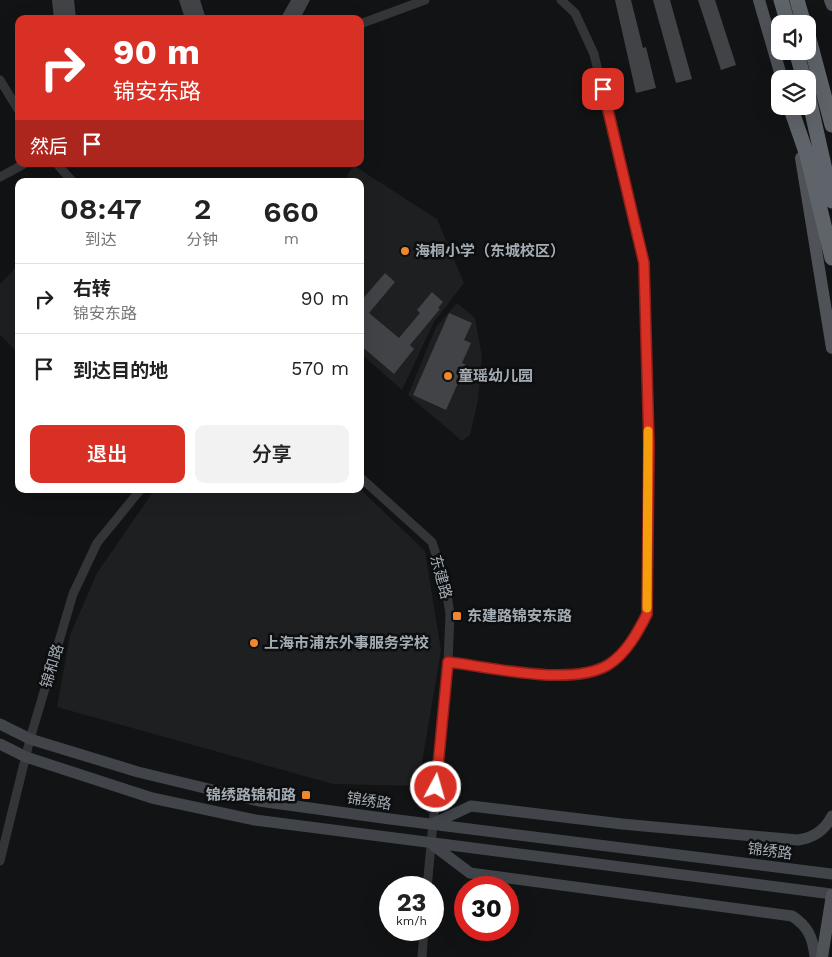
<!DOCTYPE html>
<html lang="zh">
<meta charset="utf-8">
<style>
body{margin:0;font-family:"Work Sans","Noto Sans SC",sans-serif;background:#f2f2f2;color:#222;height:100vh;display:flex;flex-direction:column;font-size:19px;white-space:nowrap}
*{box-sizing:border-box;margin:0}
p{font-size:16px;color:#767676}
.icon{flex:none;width:28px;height:28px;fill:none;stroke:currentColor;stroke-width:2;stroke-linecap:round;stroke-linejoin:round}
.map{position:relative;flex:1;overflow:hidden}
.sheet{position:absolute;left:15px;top:178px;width:349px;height:315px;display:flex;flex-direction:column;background:#fff;border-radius:10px;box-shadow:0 5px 20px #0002}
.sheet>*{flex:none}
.banner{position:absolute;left:15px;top:15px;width:349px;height:152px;border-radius:10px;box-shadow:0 5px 20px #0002;background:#d93025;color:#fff;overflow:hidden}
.fabs{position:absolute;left:771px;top:15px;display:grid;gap:10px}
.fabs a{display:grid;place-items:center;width:45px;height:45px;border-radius:10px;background:#fff;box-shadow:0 5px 20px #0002;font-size:25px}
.speed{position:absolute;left:379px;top:876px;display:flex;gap:10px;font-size:25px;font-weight:700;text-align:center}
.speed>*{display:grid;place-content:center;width:65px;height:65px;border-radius:50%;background:#fff;box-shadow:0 5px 20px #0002;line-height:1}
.speed small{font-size:12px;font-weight:400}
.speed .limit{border:8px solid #d22;background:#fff;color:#111}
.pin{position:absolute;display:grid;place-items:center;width:42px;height:42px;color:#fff;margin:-21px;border-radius:10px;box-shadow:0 2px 8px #0006}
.me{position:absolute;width:55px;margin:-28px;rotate:6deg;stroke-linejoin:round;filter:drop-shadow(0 0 4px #0008)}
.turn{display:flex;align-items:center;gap:18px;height:105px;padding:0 15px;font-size:22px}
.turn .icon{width:65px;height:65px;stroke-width:2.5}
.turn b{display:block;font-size:35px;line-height:42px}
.then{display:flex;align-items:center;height:48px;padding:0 15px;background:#0003;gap:10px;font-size:19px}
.eta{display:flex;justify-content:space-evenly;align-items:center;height:85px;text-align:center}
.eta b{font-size:30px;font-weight:600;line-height:35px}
.button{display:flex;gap:10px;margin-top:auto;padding:10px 15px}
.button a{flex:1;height:58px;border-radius:10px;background:#d93025;color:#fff;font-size:20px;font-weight:600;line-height:58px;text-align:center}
.button a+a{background:#f2f2f2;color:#222}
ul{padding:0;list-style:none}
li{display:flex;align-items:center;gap:15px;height:70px;padding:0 15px;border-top:1px solid #e0e0e0}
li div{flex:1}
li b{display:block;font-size:19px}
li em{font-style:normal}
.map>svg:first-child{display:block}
</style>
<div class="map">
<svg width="832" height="957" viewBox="0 0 832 957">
<rect width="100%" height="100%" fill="#121314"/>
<path fill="#1e1f21" d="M 353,165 L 437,219 L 464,283 L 434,322 L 402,390 L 360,353 L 360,181 L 345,181 Z
M 19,264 L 19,354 L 0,335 L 0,284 Z
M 457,303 L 475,318 L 482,357 L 478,400 L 470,435 L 462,441 L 408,395 L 436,327 Z
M 155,489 L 360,489 L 425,551 L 441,650 L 418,786 L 333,784 L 57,707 L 70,635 L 97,573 Z"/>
<path fill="#414347" d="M 52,0 L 74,0 L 76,19 L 54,19 Z
M 179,0 L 200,0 L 206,19 L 185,19 Z
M 291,0 L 310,0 L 300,19 L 280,19 Z
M 615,0 L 631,0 L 643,48 L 646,47 L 656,88 L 636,93 Z
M 653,0 L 670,0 L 692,79 L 676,83 Z
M 698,0 L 715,0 L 736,65 L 721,70 Z
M 385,273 L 395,282 L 369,313 L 399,338 L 420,313 L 417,310 L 432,292 L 443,302 L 438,308 L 440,309 L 410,345 L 414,349 L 394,374 L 360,345 L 360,302 Z
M 449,313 L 472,323 L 464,340 L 471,343 L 462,363 L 466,365 L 446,410 L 413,395 Z"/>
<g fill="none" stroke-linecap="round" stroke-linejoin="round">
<path stroke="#333539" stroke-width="9" d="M 360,24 L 425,0
M 0,80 L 19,111
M 57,164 L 72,181
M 0,177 L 24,164
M 360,477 L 432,542 L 445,583 L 450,614 L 448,662 L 427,888
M 448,662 C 490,667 571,687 608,665 C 626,654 638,632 647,614 L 649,445 L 644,263 L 594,54 L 575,13 L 561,0
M 0,861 L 30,739 L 73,594 L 97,543 L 141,489
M 422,957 L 424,930"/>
<path stroke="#414549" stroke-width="11" d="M 0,724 L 30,739 L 138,772 L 259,801 L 390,819 L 832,874
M 0,744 L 26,757 L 152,798 L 255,820 L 832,894
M 432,824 L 471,806 L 622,824 L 798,840 C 813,838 825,830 832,816
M 433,845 L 470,873 L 792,916 C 808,926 813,938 815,957"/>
<path stroke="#4f5358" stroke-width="12" d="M 759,0 L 782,79
M 830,0 L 832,5
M 801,158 L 832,348
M 822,957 L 832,895"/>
<path stroke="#5f646a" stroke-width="15" d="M 781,0 L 788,24
M 797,0 L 804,24
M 808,35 L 832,125
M 796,51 L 804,79
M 808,94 L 832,201
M 791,109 L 807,155 L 832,258"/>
</g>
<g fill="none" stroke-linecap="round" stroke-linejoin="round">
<defs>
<path id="route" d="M 436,787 L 448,662 C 490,667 571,687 608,665 C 626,654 638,632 647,614 L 649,445 L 644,263 L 603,89"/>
</defs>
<use href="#route" stroke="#8d1f18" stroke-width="12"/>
<use href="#route" stroke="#d93025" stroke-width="9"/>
<path stroke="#f59e0b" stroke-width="9" d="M 647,608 L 648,431"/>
</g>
<g fill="#f0872e" stroke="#0d0e0f" stroke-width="2">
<circle cx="405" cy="251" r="5"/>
<circle cx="448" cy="376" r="5"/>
<rect x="452" y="611" width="10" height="10" rx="2.5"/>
<circle cx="254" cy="643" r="5"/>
<rect x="301" y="790" width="10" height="10" rx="2.5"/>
</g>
<g text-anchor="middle" stroke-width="5" stroke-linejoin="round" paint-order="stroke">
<g font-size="15" font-weight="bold" fill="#a4acb4" stroke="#0d0e0f" text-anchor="start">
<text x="415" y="256">海桐小学（东城校区）</text>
<text x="458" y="381">童瑶幼儿园</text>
<text x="467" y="621">东建路锦安东路</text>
<text x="264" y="648">上海市浦东外事服务学校</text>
<text x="296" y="800" text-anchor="end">锦绣路锦和路</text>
</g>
<g font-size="15" fill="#a4acb4" stroke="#0d0e0f">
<text transform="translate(441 577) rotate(75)" y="5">东建路</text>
<text transform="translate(52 666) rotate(-73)" y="5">锦和路</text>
<text transform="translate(369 801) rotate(9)" y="5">锦绣路</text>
<text transform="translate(770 851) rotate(7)" y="5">锦绣路</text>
</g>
</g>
</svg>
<div class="fabs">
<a><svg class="icon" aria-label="sound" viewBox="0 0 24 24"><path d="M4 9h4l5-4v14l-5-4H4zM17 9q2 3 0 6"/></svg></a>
<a><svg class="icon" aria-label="layers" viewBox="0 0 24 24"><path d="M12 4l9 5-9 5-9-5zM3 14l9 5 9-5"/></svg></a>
</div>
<div class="speed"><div>23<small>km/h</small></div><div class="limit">30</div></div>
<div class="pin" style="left:603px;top:89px;background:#d93025"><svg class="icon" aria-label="arrive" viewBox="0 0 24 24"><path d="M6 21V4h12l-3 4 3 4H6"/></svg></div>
<svg class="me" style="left:436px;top:787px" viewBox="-20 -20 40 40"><circle r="17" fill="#d93025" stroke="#fff" stroke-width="3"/><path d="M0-11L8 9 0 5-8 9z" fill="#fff"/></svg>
<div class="banner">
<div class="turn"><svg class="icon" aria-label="right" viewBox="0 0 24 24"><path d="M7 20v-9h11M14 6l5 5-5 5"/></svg><div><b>90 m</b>锦安东路</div></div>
<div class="then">然后<svg class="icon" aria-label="arrive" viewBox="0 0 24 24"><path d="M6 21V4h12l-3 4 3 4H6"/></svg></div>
</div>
<section class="sheet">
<div class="eta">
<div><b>08:47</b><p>到达</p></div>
<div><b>2</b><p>分钟</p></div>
<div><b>660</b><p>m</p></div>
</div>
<ul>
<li><svg class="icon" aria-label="right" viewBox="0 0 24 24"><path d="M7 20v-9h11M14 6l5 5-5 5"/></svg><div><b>右转</b><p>锦安东路</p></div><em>90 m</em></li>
<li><svg class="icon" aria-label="arrive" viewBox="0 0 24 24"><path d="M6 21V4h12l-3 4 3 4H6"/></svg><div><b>到达目的地</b></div><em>570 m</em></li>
</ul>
<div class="button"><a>退出</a><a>分享</a></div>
</section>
</div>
